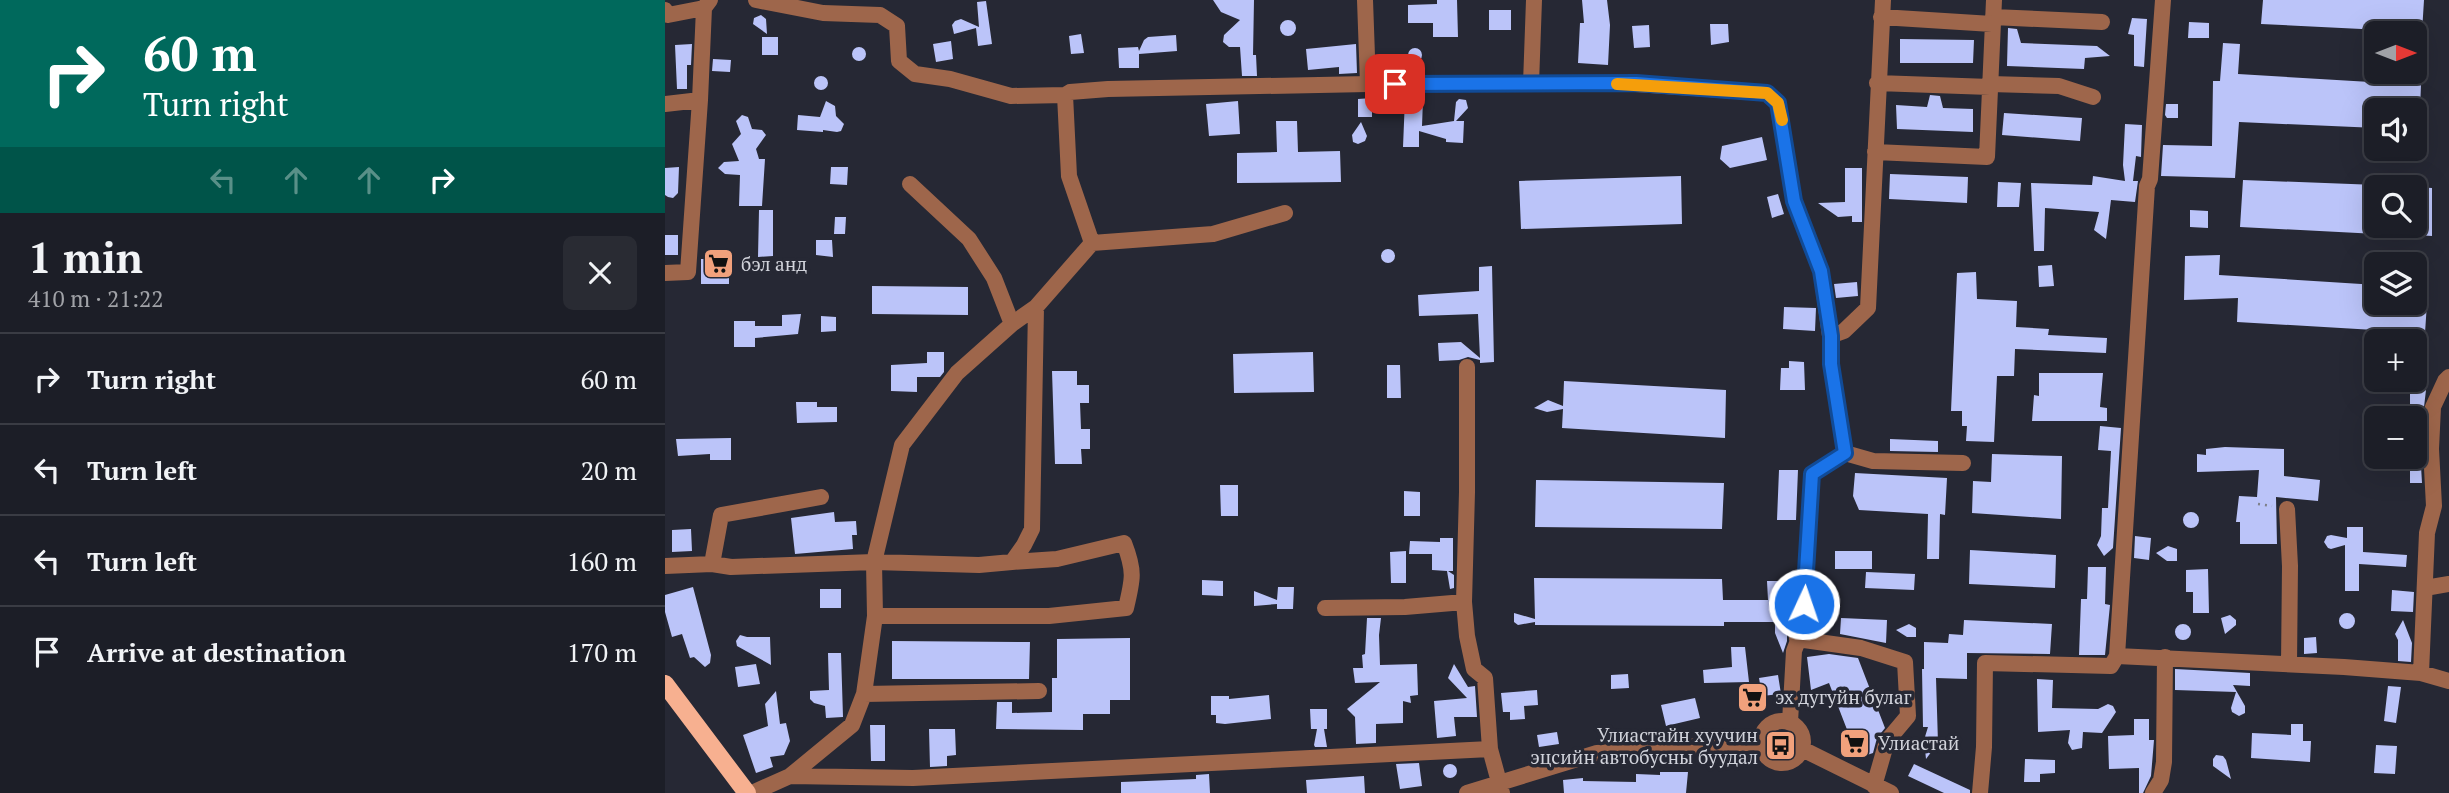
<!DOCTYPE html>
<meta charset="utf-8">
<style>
body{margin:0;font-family:"PT Serif",serif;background:#292b33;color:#f1f3f6;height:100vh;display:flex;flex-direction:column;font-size:26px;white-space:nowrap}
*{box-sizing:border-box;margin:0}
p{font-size:23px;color:#a0a2a7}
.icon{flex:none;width:38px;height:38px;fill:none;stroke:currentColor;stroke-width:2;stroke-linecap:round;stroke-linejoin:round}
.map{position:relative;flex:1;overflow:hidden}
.drawer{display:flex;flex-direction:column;background:#1c1e27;width:665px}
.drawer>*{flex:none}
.top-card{background:#00695c;color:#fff;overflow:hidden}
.needle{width:46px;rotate:90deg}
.controls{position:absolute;left:1699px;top:21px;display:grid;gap:14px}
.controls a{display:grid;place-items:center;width:63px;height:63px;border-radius:10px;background:#1c1e27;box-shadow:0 7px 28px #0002,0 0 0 2px #3a3c44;font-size:35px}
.pin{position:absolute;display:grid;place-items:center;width:60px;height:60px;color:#fff;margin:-30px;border-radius:14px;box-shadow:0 4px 10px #0006}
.me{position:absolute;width:77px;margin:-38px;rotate:3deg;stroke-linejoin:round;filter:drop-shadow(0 0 5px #0008)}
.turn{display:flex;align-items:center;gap:24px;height:147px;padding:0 28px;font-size:32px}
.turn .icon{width:91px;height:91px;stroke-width:2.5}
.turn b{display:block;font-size:49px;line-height:60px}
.lanes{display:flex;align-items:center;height:66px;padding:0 28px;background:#0003;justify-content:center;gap:35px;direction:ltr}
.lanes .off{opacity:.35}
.round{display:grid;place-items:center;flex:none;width:74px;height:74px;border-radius:10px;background:#292b33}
.overview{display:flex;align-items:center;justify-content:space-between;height:119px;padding:0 28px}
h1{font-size:42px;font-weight:800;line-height:52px}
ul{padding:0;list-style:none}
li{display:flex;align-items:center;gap:21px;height:91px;padding:0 28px;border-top:2px solid #3a3c44}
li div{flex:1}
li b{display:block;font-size:26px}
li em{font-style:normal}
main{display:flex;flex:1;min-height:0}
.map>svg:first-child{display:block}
</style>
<main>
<section class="drawer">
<div class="top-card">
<div class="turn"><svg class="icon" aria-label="right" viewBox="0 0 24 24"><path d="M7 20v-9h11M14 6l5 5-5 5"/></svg><div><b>60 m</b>Turn right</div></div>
<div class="lanes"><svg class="icon off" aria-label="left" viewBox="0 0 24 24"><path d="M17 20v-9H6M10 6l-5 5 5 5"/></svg><svg class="icon off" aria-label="ahead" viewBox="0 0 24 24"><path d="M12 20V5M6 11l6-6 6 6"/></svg><svg class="icon off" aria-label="ahead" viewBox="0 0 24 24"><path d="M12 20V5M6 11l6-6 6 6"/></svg><svg class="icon" aria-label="right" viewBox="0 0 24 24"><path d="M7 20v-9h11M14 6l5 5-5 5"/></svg></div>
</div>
<div class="overview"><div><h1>1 min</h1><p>410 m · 21:22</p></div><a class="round"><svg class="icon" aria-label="close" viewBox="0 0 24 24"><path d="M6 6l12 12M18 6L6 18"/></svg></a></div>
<ul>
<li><svg class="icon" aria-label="right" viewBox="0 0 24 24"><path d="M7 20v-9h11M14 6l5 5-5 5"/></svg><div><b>Turn right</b></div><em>60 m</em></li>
<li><svg class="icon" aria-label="left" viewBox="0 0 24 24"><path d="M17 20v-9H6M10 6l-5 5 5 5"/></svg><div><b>Turn left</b></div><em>20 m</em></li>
<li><svg class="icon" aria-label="left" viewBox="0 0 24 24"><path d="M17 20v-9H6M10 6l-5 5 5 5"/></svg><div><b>Turn left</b></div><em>160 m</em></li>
<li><svg class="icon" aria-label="arrive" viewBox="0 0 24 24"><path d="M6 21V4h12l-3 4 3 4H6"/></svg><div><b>Arrive at destination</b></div><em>170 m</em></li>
</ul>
</section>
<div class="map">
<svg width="1784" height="793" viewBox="0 0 1784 793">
<rect width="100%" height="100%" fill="#262834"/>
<path fill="#bbc4f9" d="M 548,0 L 589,0 L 588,55 L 591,55 L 592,76 L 577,76 L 575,47 L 564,47 L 558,42 L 559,35 L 575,20 L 556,12 Z
M 772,0 L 792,0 L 793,37 L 768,37 L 768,23 L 743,23 L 743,5 L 772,4 Z
M 917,0 L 942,0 L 945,25 L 943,65 L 913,63 L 915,23 L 919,23 Z
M 1598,0 L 1759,0 L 1757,32 L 1596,24 Z
M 321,1 L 327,44 L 313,46 L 311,28 L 289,34 L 287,25 L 290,21 L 296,19 L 314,27 L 312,2 Z
M 824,10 L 846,10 L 846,30 L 824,30 Z
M 96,15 L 101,19 L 102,34 L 88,24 L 89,18 Z
M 1467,18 L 1482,19 L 1479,67 L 1469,66 L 1469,35 L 1463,34 Z
M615 28a8 8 0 1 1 16 0a8 8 0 1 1-16 0Z
M 1524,22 L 1544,23 L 1544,38 L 1523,38 Z
M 1045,24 L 1063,24 L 1064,42 L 1046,45 Z
M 984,25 L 985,47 L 969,48 L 967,26 Z
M 1343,28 L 1352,29 L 1356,43 L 1432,46 L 1445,56 L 1420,58 L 1419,69 L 1342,66 Z
M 416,34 L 419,53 L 406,54 L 404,36 Z
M 511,35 L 512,51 L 474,54 L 474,68 L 454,68 L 453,48 L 473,47 L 474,51 L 479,40 L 483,37 Z
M 97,37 L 113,37 L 113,55 L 97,55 Z
M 1235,39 L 1309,40 L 1308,63 L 1235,63 Z
M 286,41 L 288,59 L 271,62 L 268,44 Z
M 1558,43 L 1575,44 L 1573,74 L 1756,85 L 1755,110 L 1712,110 L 1712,128 L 1574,122 L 1570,178 L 1496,176 L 1498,145 L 1547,146 L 1548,81 L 1555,81 Z
M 27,44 L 26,65 L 22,65 L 22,89 L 12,89 L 10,45 Z
M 691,44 L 692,73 L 674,74 L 674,67 L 643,70 L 641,49 Z
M187 54a7 7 0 1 1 14 0a7 7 0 1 1-14 0Z
M743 55a7 7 0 1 1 14 0a7 7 0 1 1-14 0Z
M 48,59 L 66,60 L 65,72 L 47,71 Z
M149 83a7 7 0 1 1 14 0a7 7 0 1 1-14 0Z
M 1265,95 L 1275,96 L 1278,108 L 1308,109 L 1308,132 L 1232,129 L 1231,105 L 1262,107 Z
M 707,98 L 707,117 L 693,117 L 693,99 Z
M 740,98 L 758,99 L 757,126 L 789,121 L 791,102 L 794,99 L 801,100 L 803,108 L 791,121 L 799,121 L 798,143 L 781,142 L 781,139 L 754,131 L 754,147 L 738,147 Z
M 161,101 L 170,106 L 171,116 L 179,124 L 176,131 L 172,132 L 158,130 L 158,132 L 132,130 L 133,115 L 155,117 Z
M 573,101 L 575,134 L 544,136 L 541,104 Z
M 1501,104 L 1513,104 L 1513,118 L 1502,118 L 1500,115 Z
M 1339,113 L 1417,118 L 1415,141 L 1337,135 Z
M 77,115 L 83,117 L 87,129 L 97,130 L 101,135 L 91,149 L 94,159 L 100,159 L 97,206 L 74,206 L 75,175 L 60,174 L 53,168 L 59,162 L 74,161 L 67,144 L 76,134 L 71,121 Z
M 611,121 L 632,121 L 633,152 L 675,151 L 676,182 L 572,183 L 572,153 L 612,152 Z
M 696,122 L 702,136 L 700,141 L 693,144 L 688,142 L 687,135 Z
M 1460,124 L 1477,125 L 1476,157 L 1471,156 L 1468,181 L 1473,181 L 1470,202 L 1446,200 L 1441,239 L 1429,230 L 1434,212 L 1380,208 L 1379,251 L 1369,251 L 1366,183 L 1427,185 L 1428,176 L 1460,181 L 1458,165 Z
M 1097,137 L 1102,160 L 1065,168 L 1055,159 L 1057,146 Z
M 14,167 L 13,193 L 8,198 L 3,197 L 0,195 L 0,168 Z
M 166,167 L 183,167 L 182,185 L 165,184 Z
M 1180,168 L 1197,168 L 1197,222 L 1187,222 L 1187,216 L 1173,217 L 1153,203 L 1180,202 Z
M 1225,174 L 1303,177 L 1302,203 L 1224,199 Z
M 1016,176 L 1017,224 L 856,229 L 854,181 Z
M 1578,180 L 1712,185 L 1712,234 L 1575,227 Z
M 1333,182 L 1356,183 L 1354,207 L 1332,207 Z
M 1750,187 L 1767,188 L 1767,236 L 1750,235 Z
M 1113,194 L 1119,214 L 1107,218 L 1102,197 Z
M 94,210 L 108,210 L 108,256 L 93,257 Z
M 1525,210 L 1543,211 L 1543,228 L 1525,227 Z
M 170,217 L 181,217 L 180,234 L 169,234 Z
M 0,235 L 13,235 L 13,255 L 0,255 Z
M 151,240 L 167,240 L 168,257 L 151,255 Z
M716 256a7 7 0 1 1 14 0a7 7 0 1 1-14 0Z
M 1555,255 L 1554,275 L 1712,285 L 1712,303 L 1750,303 L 1750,287 L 1763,288 L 1760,333 L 1572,322 L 1573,298 L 1519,300 L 1520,256 Z
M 36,259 L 64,259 L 64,284 L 36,284 Z
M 1387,265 L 1389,286 L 1374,287 L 1373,266 Z
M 827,266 L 829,362 L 815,363 L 815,360 L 803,357 L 794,360 L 774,361 L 773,343 L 796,342 L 815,358 L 813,314 L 754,316 L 753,295 L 814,291 L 814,267 Z
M 1311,272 L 1312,299 L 1352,301 L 1351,327 L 1384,329 L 1383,335 L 1442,338 L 1441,353 L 1350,349 L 1349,376 L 1332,376 L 1329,442 L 1301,441 L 1302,426 L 1297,426 L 1297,411 L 1286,411 L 1292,273 Z
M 1192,282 L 1193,296 L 1171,298 L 1169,284 Z
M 207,286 L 303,287 L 303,315 L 207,314 Z
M 1119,307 L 1151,308 L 1150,331 L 1118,329 Z
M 136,314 L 133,334 L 90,338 L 90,347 L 69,347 L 69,321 L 90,321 L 90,326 L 117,326 L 117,315 Z
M 156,316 L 171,317 L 171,331 L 156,332 Z
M 262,352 L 279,352 L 279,372 L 275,377 L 252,377 L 252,392 L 226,391 L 226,365 L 262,363 Z
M 648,352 L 649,392 L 569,393 L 568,354 Z
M 1124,361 L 1139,362 L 1140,390 L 1115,390 L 1116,368 L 1124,368 Z
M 722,365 L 735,365 L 736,398 L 722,398 Z
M 387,371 L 412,371 L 412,385 L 424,385 L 424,403 L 415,403 L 416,429 L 425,429 L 425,449 L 416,449 L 417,464 L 390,464 Z
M 1374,373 L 1438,373 L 1435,407 L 1442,408 L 1442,421 L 1367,421 L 1369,395 L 1374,396 Z
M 899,381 L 1061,390 L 1060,438 L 897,428 L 898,409 L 882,412 L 869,408 L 883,400 L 898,406 Z
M 1745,390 L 1761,390 L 1757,424 L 1750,424 L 1750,418 L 1745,418 Z
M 131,402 L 152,402 L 152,407 L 172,407 L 172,422 L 132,423 Z
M 1435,426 L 1456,428 L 1448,548 L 1439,556 L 1432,545 L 1436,536 L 1437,508 L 1443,508 L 1446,451 L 1433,450 Z
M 66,438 L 66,460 L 45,460 L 45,454 L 13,456 L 11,439 Z
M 1225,439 L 1273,441 L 1273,452 L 1225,451 Z
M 1560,447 L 1619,449 L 1619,476 L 1655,480 L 1653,501 L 1611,497 L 1612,544 L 1575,544 L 1575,522 L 1571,522 L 1574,496 L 1592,497 L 1594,470 L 1532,472 L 1532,454 L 1541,455 L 1541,449 Z
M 1327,454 L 1397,456 L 1396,519 L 1307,513 L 1308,481 L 1326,482 Z
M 1745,466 L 1756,466 L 1757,483 L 1745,483 Z
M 1114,470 L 1133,470 L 1131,520 L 1112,520 Z
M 1190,473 L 1282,478 L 1280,515 L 1275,514 L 1274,559 L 1262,559 L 1263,514 L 1194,510 L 1188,496 Z
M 871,480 L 1059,483 L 1057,529 L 870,527 Z
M 555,485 L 573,485 L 573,516 L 556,516 Z
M 739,491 L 755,492 L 755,516 L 739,516 Z
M 169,512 L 170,522 L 191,521 L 192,535 L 187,535 L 188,549 L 130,554 L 126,518 Z
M1518 520a8 8 0 1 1 16 0a8 8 0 1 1-16 0Z
M 1682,527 L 1698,527 L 1698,552 L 1742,555 L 1741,567 L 1694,564 L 1694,591 L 1680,591 L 1680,545 L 1666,549 L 1663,548 L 1659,542 L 1662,536 L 1666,535 L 1682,538 Z
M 26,529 L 27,551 L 7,552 L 7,530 Z
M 1470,536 L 1486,538 L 1484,560 L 1469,558 Z
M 775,538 L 788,538 L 788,571 L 783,571 L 789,575 L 789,588 L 785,589 L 782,571 L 767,570 L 767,554 L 744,554 L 745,541 L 775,542 Z
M 1503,546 L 1512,549 L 1512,561 L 1502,561 L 1491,553 Z
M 1305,550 L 1391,555 L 1390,588 L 1304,584 Z
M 741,551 L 741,583 L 726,583 L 725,552 Z
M 1170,551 L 1207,551 L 1207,569 L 1170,569 Z
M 1423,567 L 1441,567 L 1440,604 L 1445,605 L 1440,655 L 1414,655 L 1416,599 L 1422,599 Z
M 1543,569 L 1544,613 L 1528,613 L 1528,592 L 1521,592 L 1521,570 Z
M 1201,572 L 1250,574 L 1249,590 L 1200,588 Z
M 869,578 L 1057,579 L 1058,600 L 1103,600 L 1102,581 L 1128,581 L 1130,582 L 1127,622 L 1122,622 L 1122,641 L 1118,653 L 1110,633 L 1110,622 L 1059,622 L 1059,626 L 870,625 L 870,622 L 853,625 L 849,622 L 849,613 L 870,619 Z
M 537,580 L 558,581 L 558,596 L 537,595 Z
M 1150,584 L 1159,585 L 1158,599 L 1166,605 L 1168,615 L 1158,614 L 1155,601 L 1149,601 Z
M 28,587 L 46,655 L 45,663 L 40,667 L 29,657 L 25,658 L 17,634 L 7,637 L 0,612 L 0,595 Z
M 613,587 L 629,587 L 628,609 L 612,609 L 612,604 L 589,606 L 589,591 L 612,600 Z
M 155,589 L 176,589 L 176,608 L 155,608 Z
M 1727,590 L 1749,592 L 1748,612 L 1726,611 Z
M1674 621a8 8 0 1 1 16 0a8 8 0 1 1-16 0Z
M 1565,615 L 1571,620 L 1571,625 L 1560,634 L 1556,618 Z
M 702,618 L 716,618 L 714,635 L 715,665 L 752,664 L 753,695 L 745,696 L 746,703 L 738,701 L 738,723 L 711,724 L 711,743 L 691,744 L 690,717 L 682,709 L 715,682 L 690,683 L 688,668 L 698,668 L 697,655 L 700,654 Z
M 1176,618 L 1222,620 L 1221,643 L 1175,634 Z
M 1299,620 L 1387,624 L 1385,654 L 1302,653 L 1302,679 L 1271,678 L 1273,743 L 1261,759 L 1259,740 L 1263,727 L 1258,727 L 1257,669 L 1259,669 L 1259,642 L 1283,643 L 1284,634 L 1298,635 Z
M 1738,620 L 1747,643 L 1746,662 L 1733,661 L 1733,640 L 1730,634 Z
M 1244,624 L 1251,628 L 1251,637 L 1242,637 L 1231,630 Z
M1510 632a8 8 0 1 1 16 0a8 8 0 1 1-16 0Z
M 75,635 L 82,637 L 105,637 L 106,665 L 72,646 L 71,641 Z
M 1651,637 L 1652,653 L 1639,654 L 1639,638 Z
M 465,638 L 465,700 L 445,700 L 445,714 L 418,714 L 418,730 L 331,729 L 332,702 L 347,702 L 347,713 L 387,712 L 387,678 L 392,678 L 392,639 Z
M 227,641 L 365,642 L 364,679 L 227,679 Z
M 1066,647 L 1080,647 L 1084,682 L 1039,683 L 1038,670 L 1067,667 Z
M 163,653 L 176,653 L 178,717 L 161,718 L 160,706 L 149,703 L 145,699 L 145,691 L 164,690 Z
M 1164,654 L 1193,658 L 1220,728 L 1212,738 L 1208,753 L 1193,758 L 1164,683 L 1146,690 L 1142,657 Z
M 91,664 L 95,684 L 73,687 L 70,667 Z
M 789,664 L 803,687 L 810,686 L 812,717 L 789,717 L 791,736 L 772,738 L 769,701 L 802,698 L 783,678 Z
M 1510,669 L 1585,673 L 1585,686 L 1568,685 L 1580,706 L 1580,713 L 1574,716 L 1567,712 L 1566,708 L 1571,692 L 1510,690 Z
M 963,674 L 964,688 L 946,689 L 946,675 Z
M 1113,675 L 1116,694 L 1097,696 L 1094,678 Z
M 1372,679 L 1388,680 L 1387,708 L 1433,709 L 1443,704 L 1448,706 L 1451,712 L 1437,733 L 1418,732 L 1417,748 L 1407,750 L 1403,743 L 1405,730 L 1373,732 Z
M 1723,686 L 1736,687 L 1731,723 L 1719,721 Z
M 872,690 L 873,705 L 859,706 L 860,719 L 845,720 L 845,712 L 838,712 L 836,693 Z
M 111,691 L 115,724 L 121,723 L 125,741 L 119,755 L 105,757 L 108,767 L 91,773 L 78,735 L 103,726 L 100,704 Z
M 604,695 L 606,719 L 560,724 L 551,723 L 551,715 L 546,715 L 546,696 L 564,696 L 564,699 Z
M 1030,698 L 1035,718 L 1001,726 L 996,705 Z
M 645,709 L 662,709 L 662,729 L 659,729 L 662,747 L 650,747 L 649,745 L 652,729 L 646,729 Z
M 1469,719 L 1484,719 L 1484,740 L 1489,740 L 1486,776 L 1478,793 L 1474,793 L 1474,768 L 1444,769 L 1443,736 L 1469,735 Z
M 1626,724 L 1638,724 L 1638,741 L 1646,741 L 1645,762 L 1586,758 L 1587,733 L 1626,735 Z
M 205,725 L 220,725 L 220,761 L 206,761 Z
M 264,729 L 290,729 L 291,755 L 282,756 L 282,766 L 265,767 Z
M 892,732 L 894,744 L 874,747 L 872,735 Z
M 1711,745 L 1732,746 L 1730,774 L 1709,773 Z
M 1551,755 L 1558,756 L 1561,760 L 1566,779 L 1548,766 L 1548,759 Z
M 1360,759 L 1390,760 L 1390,773 L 1375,774 L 1375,782 L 1359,782 Z
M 754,763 L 757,786 L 735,789 L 731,764 Z
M778 771a7 7 0 1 1 14 0a7 7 0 1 1-14 0Z
M 1249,764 L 1305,790 L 1305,793 L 1279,793 L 1243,776 Z
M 995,772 L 1023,772 L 1021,793 L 899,793 L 898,780 L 918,778 L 918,781 L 971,782 L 971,774 L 995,775 Z
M 544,774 L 545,793 L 456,793 L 456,782 L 531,779 L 531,775 Z
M 699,776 L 700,793 L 642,793 L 641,780 Z"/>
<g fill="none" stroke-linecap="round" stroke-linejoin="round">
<path stroke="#7e808a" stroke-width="2.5" stroke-dasharray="2 5" stroke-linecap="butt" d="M 1593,504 L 1607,506"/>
<path stroke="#9e664b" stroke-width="16" d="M 91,0 L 158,13 L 215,15 L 232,26 L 234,61 L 250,74 L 285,79 L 346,96 L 400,95 L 405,92 L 443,89 L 703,84 L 971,84 L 1102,93 L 1113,103 L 1129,201 L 1156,271 L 1165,336 L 1166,364 L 1180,453 L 1208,461 L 1298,463
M 700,0 L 703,84
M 0,10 L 3,15 L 39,8
M 1216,17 L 1327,24
M 1328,17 L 1437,22
M 1212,83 L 1325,87
M 866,84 L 869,0
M 1325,84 L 1394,86 L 1428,97
M 400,95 L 404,176 L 427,243
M 0,104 L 35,100
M 1210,152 L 1322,157 L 1329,0
M 245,184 L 304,239 L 329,278 L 347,324
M 0,273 L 23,272 L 35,100 L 39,8 L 45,0
M 1165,336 L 1179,331 L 1203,308 L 1218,0
M 802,367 L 802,492 L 799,602 L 802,636 L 809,669 L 820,678 L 825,749 L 837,793
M 1622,509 L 1625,566 L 1624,664
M 47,564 L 56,515 L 156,497
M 0,566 L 47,564 L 66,567 L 209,562 L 314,565 L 347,562 L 359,545 L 367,529 L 371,307
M 1760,588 L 1784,584
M 660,608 L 740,607 L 799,602
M 210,616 L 384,616 L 461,608 C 468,579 470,571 459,543 L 392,559 L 347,562
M 1132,639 L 1196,648 L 1240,662 L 1243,716 L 1222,741 L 1209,786
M 1452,656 L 1679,667 L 1756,673 L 1784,681
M 1756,673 L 1762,533 L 1769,506 L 1766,449 L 1768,407 L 1780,381 L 1784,377
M 199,694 L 374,691
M1096 742a21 21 0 1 1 42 0a21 21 0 1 1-42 0Z
M 1125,722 L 1129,651 L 1137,630 L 1147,474 L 1180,453
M 1137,749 L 1226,793
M 125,776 L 187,725 L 199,694 L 210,616 L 209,562 L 237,445 L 292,373 L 347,324 L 371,307 L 427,243 L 548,234 L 620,213
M 87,793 L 125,776 L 248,778 L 825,749
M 802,793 L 932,753 L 1096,742
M 1315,793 L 1319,747 L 1320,663 L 1446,666 L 1452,656 L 1482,186 L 1485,179 L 1498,0
M 1488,793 L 1496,780 L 1499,762 L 1500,657"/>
<path stroke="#f7b090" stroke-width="18" d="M 0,684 L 82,793"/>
</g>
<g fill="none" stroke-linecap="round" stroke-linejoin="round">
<defs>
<path id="route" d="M 730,84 L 971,83 L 1102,93 L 1113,103 L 1129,201 L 1156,271 L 1166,336 L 1166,364 L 1180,453 L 1147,474 L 1139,604"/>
</defs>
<use href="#route" stroke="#114b97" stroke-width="18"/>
<use href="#route" stroke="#1a73e8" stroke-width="12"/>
<path stroke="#f59e0b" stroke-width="12" d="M 952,84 L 1102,93 L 1113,103 L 1117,120"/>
</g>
<defs>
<symbol id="supermarket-square" viewBox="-11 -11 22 22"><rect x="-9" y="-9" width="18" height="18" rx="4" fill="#f1a17c" stroke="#262834"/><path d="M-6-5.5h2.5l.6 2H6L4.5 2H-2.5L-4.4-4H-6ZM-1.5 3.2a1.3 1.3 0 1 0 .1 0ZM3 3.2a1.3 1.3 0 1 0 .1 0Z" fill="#111"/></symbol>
<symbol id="bus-square" viewBox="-11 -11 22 22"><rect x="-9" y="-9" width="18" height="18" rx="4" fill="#f1a17c" stroke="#262834"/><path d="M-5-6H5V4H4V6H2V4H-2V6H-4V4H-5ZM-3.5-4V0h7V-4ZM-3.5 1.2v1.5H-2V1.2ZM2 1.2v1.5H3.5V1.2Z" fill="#111"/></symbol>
</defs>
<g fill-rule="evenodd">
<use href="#supermarket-square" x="36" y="246" width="35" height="35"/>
<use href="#supermarket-square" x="1070" y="680" width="35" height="35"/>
<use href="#supermarket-square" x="1172" y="726" width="35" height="35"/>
<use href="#bus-square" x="1098" y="728" width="35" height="35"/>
</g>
<g text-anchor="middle" stroke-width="7" stroke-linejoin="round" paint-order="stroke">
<g font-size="19" fill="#d1d3db" stroke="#262834" text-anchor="start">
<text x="76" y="271">бэл анд</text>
<text x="1110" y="704">эх дугуйн булаг</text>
<text x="1093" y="742" text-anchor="end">Улиастайн хуучин<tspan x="1093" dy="22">эцсийн автобусны буудал</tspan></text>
<text x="1213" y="750">Улиастай</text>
</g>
</g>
</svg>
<div class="controls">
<a><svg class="needle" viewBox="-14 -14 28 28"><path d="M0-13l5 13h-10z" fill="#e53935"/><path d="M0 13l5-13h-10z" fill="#a0a2a7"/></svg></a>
<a><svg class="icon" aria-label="sound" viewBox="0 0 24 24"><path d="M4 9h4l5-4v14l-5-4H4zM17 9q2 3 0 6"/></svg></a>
<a><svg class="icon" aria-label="search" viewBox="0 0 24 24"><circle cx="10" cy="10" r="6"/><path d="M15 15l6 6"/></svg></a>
<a><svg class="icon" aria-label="layers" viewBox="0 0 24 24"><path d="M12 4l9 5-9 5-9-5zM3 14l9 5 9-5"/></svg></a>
<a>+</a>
<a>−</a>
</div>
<div class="pin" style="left:730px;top:84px;background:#d93025"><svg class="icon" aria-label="arrive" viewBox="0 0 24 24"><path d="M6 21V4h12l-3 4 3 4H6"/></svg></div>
<svg class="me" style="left:1139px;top:604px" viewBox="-20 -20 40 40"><circle r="17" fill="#1a73e8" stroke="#fff" stroke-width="3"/><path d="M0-11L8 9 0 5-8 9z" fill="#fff"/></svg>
</div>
</main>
